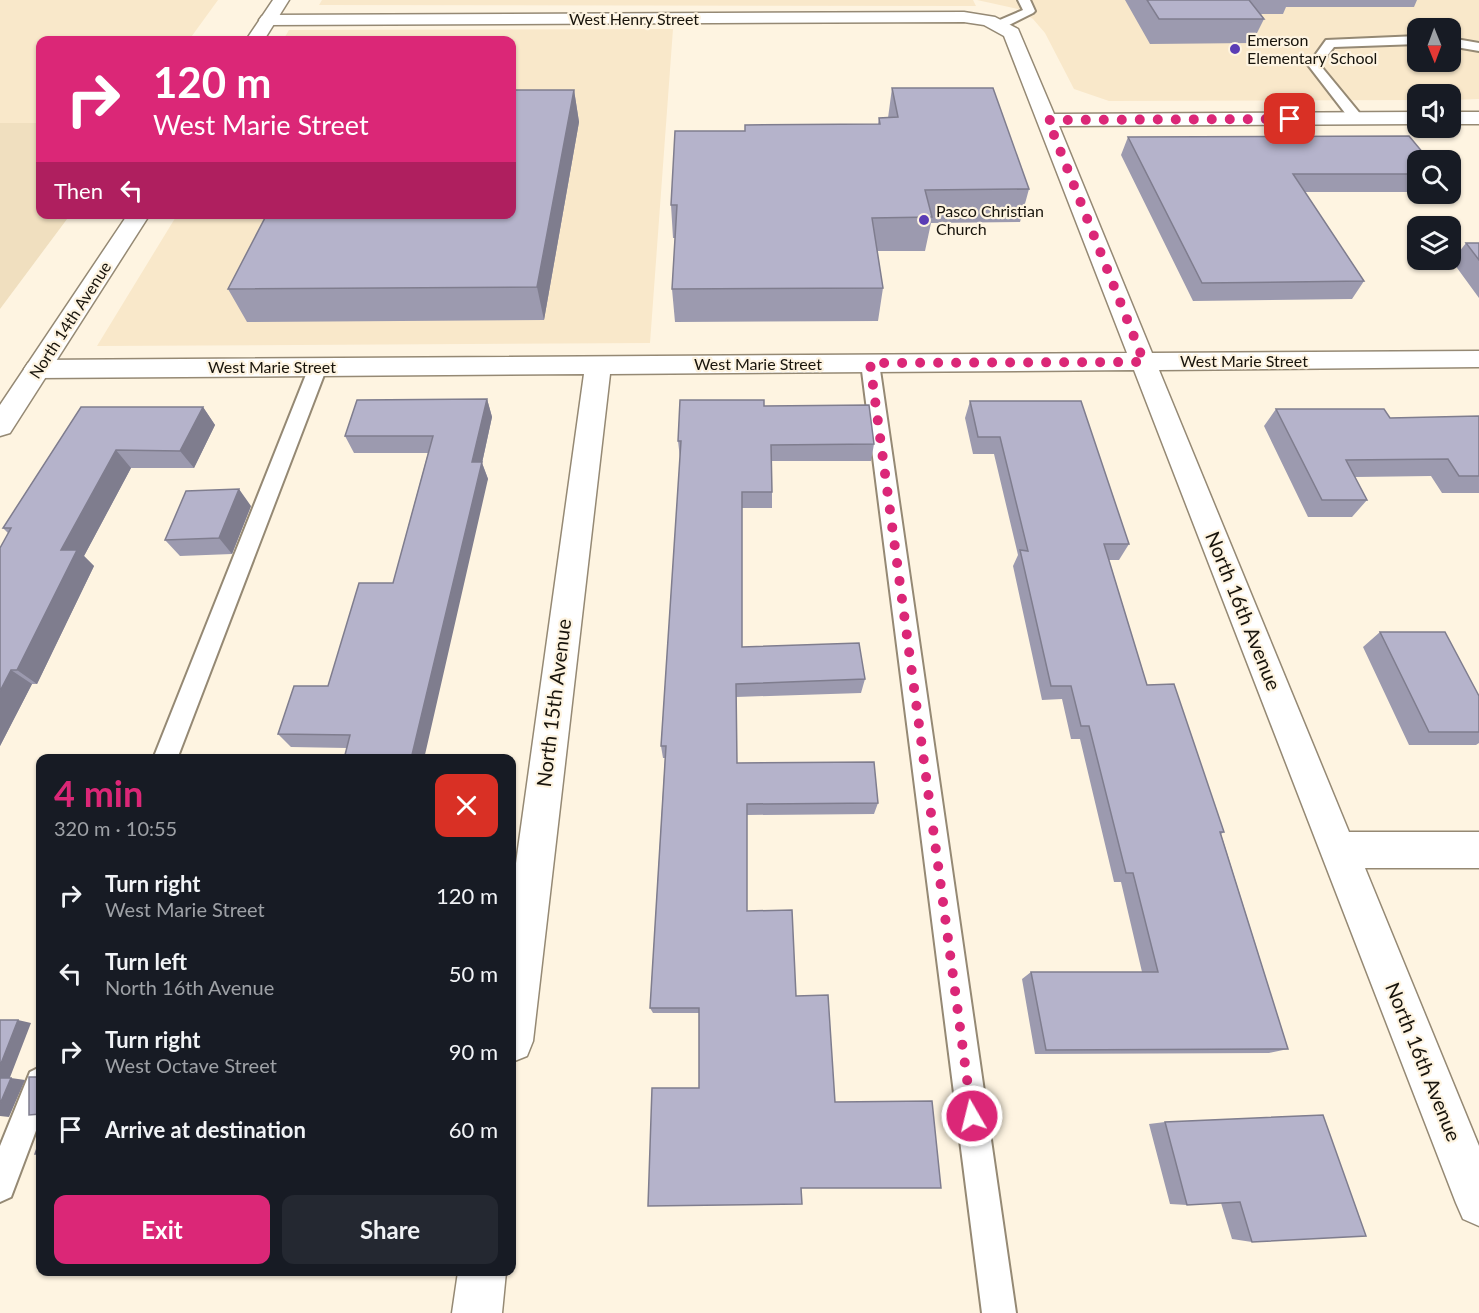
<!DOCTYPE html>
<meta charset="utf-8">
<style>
body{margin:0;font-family:Lato,sans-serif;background:#242831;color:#f1f3f6;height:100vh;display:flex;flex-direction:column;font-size:22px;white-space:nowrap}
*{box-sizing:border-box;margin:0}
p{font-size:20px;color:#9ea1a6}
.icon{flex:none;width:33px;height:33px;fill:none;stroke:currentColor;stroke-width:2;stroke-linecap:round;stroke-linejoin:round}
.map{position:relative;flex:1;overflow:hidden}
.details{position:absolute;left:36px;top:754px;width:480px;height:522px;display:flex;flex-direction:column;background:#171b24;border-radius:12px;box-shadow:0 2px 4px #0004}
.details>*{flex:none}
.top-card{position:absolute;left:36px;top:36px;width:480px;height:183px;border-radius:12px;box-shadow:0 2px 4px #0004;background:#db2777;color:#fff;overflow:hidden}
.needle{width:39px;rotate:179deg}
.tools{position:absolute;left:1407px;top:18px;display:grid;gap:12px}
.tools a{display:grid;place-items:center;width:54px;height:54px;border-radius:12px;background:#171b24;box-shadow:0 2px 4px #0004;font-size:30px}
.pin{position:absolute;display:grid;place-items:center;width:51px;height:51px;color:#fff;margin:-26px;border-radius:12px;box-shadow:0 3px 9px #0006}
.me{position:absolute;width:66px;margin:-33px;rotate:352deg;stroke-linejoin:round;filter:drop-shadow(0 0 4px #0008)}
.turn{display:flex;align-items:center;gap:21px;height:126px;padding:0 18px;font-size:27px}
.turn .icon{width:78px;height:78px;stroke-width:2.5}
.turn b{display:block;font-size:42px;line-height:51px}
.then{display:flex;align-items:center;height:57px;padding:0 18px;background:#0003;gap:12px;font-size:22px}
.round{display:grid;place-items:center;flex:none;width:63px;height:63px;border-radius:12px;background:#242831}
.overview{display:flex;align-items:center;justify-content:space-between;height:102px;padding:0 18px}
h1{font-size:36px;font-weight:700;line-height:45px;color:#db2777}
.action{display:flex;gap:12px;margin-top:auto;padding:12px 18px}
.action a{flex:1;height:69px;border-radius:12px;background:#db2777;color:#fff;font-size:24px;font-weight:700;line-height:69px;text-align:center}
.action a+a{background:#242831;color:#f1f3f6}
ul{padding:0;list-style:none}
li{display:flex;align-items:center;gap:18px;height:78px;padding:0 18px}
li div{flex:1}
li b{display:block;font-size:22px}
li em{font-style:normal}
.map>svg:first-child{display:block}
</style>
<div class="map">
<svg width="1479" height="1313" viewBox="0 0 1479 1313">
<rect width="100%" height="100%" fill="#fef4e1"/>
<path fill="#f9e8ca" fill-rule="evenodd" d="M 0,0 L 218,0 L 189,40 L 40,40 L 40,214 L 0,301 Z
M 322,0 L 973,0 L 976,6 L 319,5 Z
M 977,0 L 1479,0 L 1479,99 L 1451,100 L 1450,94 L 1418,94 L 1417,100 L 1109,101 L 1074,89 L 1045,33 L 1033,19 L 1018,9 ZM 1418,28 L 1450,28 L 1450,62 L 1418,62 Z
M 673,29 L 650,343 L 97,346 L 177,215 L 512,214 L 512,40 L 283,40 L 289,30 Z"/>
<path fill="#f0dfbf" d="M 0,123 L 40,123 L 40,214 L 70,215 L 0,309 Z"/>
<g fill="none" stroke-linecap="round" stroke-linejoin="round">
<defs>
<path id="lane" d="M 1018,0 L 1030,0 L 1035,11 L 1033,13 L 1003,28 L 995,28 L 995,22 L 1023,10 Z
M 1418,36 L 1418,44 L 1334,47 L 1320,65 L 1362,116 L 1364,119 L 1362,122 L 1352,122 L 1308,65 L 1326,40 Z
M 1450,38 L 1479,43 L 1479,51 L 1450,46 Z
M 870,357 L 876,359 L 879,363 L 1016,1313 L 982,1313 L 861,363 L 864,359 Z
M 318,361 L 324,363 L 327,367 L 177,759 L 153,759 L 309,367 L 312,363 Z
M 40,1067 L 40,1120 L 11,1197 L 0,1202 L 0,1146 L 30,1072 Z"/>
<path id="street" d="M 964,12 L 995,17 L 1018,29 L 1054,114 L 1418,112 L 1418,124 L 1059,126 L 1152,353 L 1479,351 L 1479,367 L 1159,370 L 1349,832 L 1479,832 L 1479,868 L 1365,868 L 1479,1146 L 1479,1226 L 1463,1219 L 1456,1203 L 1134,370 L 610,374 L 533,1041 L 527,1056 L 512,1062 L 512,892 L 584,374 L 37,378 L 28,375 L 24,369 L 28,363 L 37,360 L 1127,353 L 1004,36 L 984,25 L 964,22 L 268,25 L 262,24 L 259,20 L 262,16 L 268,15 Z
M 1450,112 L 1479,112 L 1479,124 L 1450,124 Z
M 458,1272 L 506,1272 L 502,1313 L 452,1313 Z"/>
<path id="secondary" d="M 273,0 L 289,0 L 264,40 L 246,40 Z
M 128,214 L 150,214 L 10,433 L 0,436 L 0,405 Z"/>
</defs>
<use href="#lane" stroke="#958974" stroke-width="4"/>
<use href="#street" stroke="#958974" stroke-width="3"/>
<use href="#secondary" stroke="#958974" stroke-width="3"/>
<use href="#lane" fill="#fff" fill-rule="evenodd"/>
<use href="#street" fill="#fff" fill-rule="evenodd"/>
<use href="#secondary" fill="#fff" fill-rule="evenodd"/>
</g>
<path fill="#9c9aaf" d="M 1125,0 L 1417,0 L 1414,7 L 1286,7 L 1283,14 L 1261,14 L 1264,19 L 1252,43 L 1150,44 Z
M 892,88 L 1029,189 L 1020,222 L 931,223 L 925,251 L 877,251 L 883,288 L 878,321 L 675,322 L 672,289 L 675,238 L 673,238 L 671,205 L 878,124 L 879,118 L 888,118 Z
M 574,90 L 579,122 L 544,320 L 247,322 L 228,289 Z
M 1128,137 L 1418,160 L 1418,192 L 1305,192 L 1364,281 L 1352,299 L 1193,301 L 1121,155 Z
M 1466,243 L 1479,243 L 1479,298 L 1452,261 Z
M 487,399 L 492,417 L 482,463 L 488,479 L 347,748 L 291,747 L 278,734 L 328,686 L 393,583 L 428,453 L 354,453 L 345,436 Z
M 970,401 L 1129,544 L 1119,560 L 1109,560 L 1147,685 L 1224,832 L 1221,834 L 1288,1049 L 1269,1053 L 1035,1054 L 1022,979 L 1031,972 L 1142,972 L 1121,882 L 1114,882 L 1080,739 L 1071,739 L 1062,699 L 1042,700 L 1013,566 L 1018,555 L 994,454 L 973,454 L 965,418 Z
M 764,406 L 874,444 L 871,461 L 772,461 L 772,508 L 742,508 L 742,647 L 865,679 L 861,693 L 736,697 L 737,763 L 878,803 L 874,814 L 747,815 L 747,911 L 796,996 L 835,1102 L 941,1188 L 699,1088 L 699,1013 L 653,1013 L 650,1008 L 665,758 L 663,758 L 661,746 L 680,458 L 678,441 Z
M 81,407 L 203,407 L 215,425 L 194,468 L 131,468 L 84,556 L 94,566 L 37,684 L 32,684 L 0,746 L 8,533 L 3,528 Z
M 1276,409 L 1390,418 L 1479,416 L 1479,493 L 1442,493 L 1431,476 L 1355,477 L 1367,500 L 1352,517 L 1308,517 L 1264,426 Z
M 251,506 L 232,554 L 180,556 L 165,540 Z
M 1380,632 L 1479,696 L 1479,743 L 1476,745 L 1409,745 L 1363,647 Z
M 1323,1115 L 1252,1242 L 1232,1239 L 1221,1203 L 1187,1205 L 1170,1204 L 1149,1124 L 1165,1122 Z"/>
<path fill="#7f7d8e" d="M 574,90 L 579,122 L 544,320 L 537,287 Z
M 487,399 L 492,417 L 482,463 L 488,479 L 424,759 L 411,759 L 472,462 Z
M 203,407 L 215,425 L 194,468 L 180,451 Z
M 116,450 L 131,468 L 84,556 L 94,566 L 37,684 L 17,670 L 61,550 Z
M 239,489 L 251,506 L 232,554 L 219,538 Z
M 11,670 L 32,684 L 0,746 L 0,691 Z
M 18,1020 L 31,1023 L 9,1080 L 0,1079 L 0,1066 Z
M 11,1078 L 25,1080 L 9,1117 L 0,1116 L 0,1104 Z"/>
<path fill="#b5b3cb" stroke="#7f7d8e" stroke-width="1.5" d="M 1147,0 L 1249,0 L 1264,19 L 1159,19 Z
M 892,88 L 993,88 L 1029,189 L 925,190 L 932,217 L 872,218 L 883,288 L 672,289 L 677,205 L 671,205 L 675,131 L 745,131 L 745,125 L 880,124 L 879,118 L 898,117 Z
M 512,90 L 574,90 L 537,287 L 228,289 L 267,214 L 512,214 Z
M 1409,136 L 1429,160 L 1418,160 L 1418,174 L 1293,174 L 1364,281 L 1202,283 L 1128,137 Z
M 1466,243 L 1479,243 L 1479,260 Z
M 487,399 L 472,462 L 482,462 L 411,759 L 344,759 L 350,735 L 278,734 L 294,686 L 328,686 L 359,583 L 393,583 L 433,436 L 345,436 L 357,400 Z
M 680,400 L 764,400 L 764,406 L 869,405 L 874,444 L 771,445 L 772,492 L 742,492 L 742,647 L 859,643 L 865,679 L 736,684 L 737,763 L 874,762 L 878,803 L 747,804 L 747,911 L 792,910 L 796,996 L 828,995 L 835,1102 L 932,1101 L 941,1188 L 801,1188 L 802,1204 L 648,1206 L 652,1088 L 699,1088 L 699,1008 L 650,1008 L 666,746 L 661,746 L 681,441 L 678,441 Z
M 970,401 L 1081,401 L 1129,544 L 1104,544 L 1147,685 L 1174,684 L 1224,832 L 1220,832 L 1288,1049 L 1046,1050 L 1031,972 L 1158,972 L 1133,873 L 1126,873 L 1089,726 L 1081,726 L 1071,686 L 1051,686 L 1020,550 L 1028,551 L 1000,437 L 978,437 Z
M 81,407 L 203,407 L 180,451 L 116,450 L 61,550 L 77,550 L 17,670 L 11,670 L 0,691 L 0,548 L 11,528 L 3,528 Z
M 1276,409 L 1384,409 L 1390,418 L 1479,416 L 1479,476 L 1459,476 L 1448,459 L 1346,460 L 1367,500 L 1322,500 Z
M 239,489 L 219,538 L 165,540 L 186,491 Z
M 1380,632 L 1445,632 L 1479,696 L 1479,732 L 1429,732 Z
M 0,1020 L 18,1020 L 0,1066 Z
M 29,1077 L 40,1077 L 40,1114 L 29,1115 Z
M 0,1078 L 11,1078 L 0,1104 Z
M 1323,1115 L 1366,1236 L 1252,1242 L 1240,1202 L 1187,1205 L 1165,1122 Z
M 40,1140 L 40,1154 L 35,1154 Z"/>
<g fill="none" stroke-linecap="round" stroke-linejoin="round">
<path stroke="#db2777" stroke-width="10" stroke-dasharray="0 18" d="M 972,1116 L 870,363 L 1144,362 L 1048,120 L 1290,119"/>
</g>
<g fill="#5b3db5" stroke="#fef4e1" stroke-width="2">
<circle cx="1235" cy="49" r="6"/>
<circle cx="924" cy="220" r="6"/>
</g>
<g text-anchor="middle" stroke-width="4.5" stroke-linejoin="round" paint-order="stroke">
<g font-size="16" fill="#18140c" stroke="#fef4e1">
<text x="634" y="25">West Henry Street</text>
<text transform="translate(70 320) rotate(-57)" y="6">North 14th Avenue</text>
<text x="1244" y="367">West Marie Street</text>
<text x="758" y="370">West Marie Street</text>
<text x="272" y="373">West Marie Street</text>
</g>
<g font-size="16" fill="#18140c" stroke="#fef4e1" text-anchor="start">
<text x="1247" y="46">Emerson<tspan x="1247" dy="18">Elementary School</tspan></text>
<text x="936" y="217">Pasco Christian<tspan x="936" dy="18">Church</tspan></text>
</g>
<g font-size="20" fill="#18140c" stroke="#fef4e1">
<text transform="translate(1243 611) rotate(68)" y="7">North 16th Avenue</text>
<text transform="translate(554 703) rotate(-83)" y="7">North 15th Avenue</text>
<text transform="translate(1423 1062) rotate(68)" y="7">North 16th Avenue</text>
</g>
</g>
</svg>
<div class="tools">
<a><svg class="needle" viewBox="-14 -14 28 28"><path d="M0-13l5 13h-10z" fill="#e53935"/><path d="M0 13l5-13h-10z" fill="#9ea1a6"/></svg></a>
<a><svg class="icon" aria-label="sound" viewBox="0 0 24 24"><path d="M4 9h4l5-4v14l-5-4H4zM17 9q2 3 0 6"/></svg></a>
<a><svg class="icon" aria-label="search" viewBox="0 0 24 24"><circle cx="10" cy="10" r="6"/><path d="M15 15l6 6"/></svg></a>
<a><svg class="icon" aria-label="layers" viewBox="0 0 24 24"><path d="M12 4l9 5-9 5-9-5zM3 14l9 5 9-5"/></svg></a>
</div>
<div class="pin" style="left:1290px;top:119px;background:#d93025"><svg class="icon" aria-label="arrive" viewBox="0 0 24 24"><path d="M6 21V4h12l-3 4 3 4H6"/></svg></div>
<svg class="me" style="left:972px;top:1116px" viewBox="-20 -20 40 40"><circle r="17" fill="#db2777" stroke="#fff" stroke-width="3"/><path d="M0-11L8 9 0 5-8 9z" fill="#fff"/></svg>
<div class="top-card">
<div class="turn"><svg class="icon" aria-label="right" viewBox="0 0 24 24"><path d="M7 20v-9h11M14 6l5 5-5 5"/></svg><div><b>120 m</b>West Marie Street</div></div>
<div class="then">Then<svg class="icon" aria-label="left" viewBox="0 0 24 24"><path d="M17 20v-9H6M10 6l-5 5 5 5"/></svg></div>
</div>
<section class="details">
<div class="overview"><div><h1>4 min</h1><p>320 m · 10:55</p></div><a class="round" style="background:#d93025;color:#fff"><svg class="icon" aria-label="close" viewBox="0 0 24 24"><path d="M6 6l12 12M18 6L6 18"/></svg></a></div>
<ul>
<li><svg class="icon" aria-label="right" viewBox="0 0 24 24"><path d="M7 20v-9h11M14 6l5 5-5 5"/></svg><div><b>Turn right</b><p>West Marie Street</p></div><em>120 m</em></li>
<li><svg class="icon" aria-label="left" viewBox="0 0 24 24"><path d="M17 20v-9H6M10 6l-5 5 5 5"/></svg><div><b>Turn left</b><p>North 16th Avenue</p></div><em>50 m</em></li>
<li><svg class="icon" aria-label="right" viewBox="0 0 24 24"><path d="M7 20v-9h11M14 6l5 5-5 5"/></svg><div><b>Turn right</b><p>West Octave Street</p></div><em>90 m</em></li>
<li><svg class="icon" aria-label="arrive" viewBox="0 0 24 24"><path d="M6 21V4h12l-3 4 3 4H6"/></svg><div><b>Arrive at destination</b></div><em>60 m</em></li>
</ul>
<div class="action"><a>Exit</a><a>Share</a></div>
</section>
</div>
